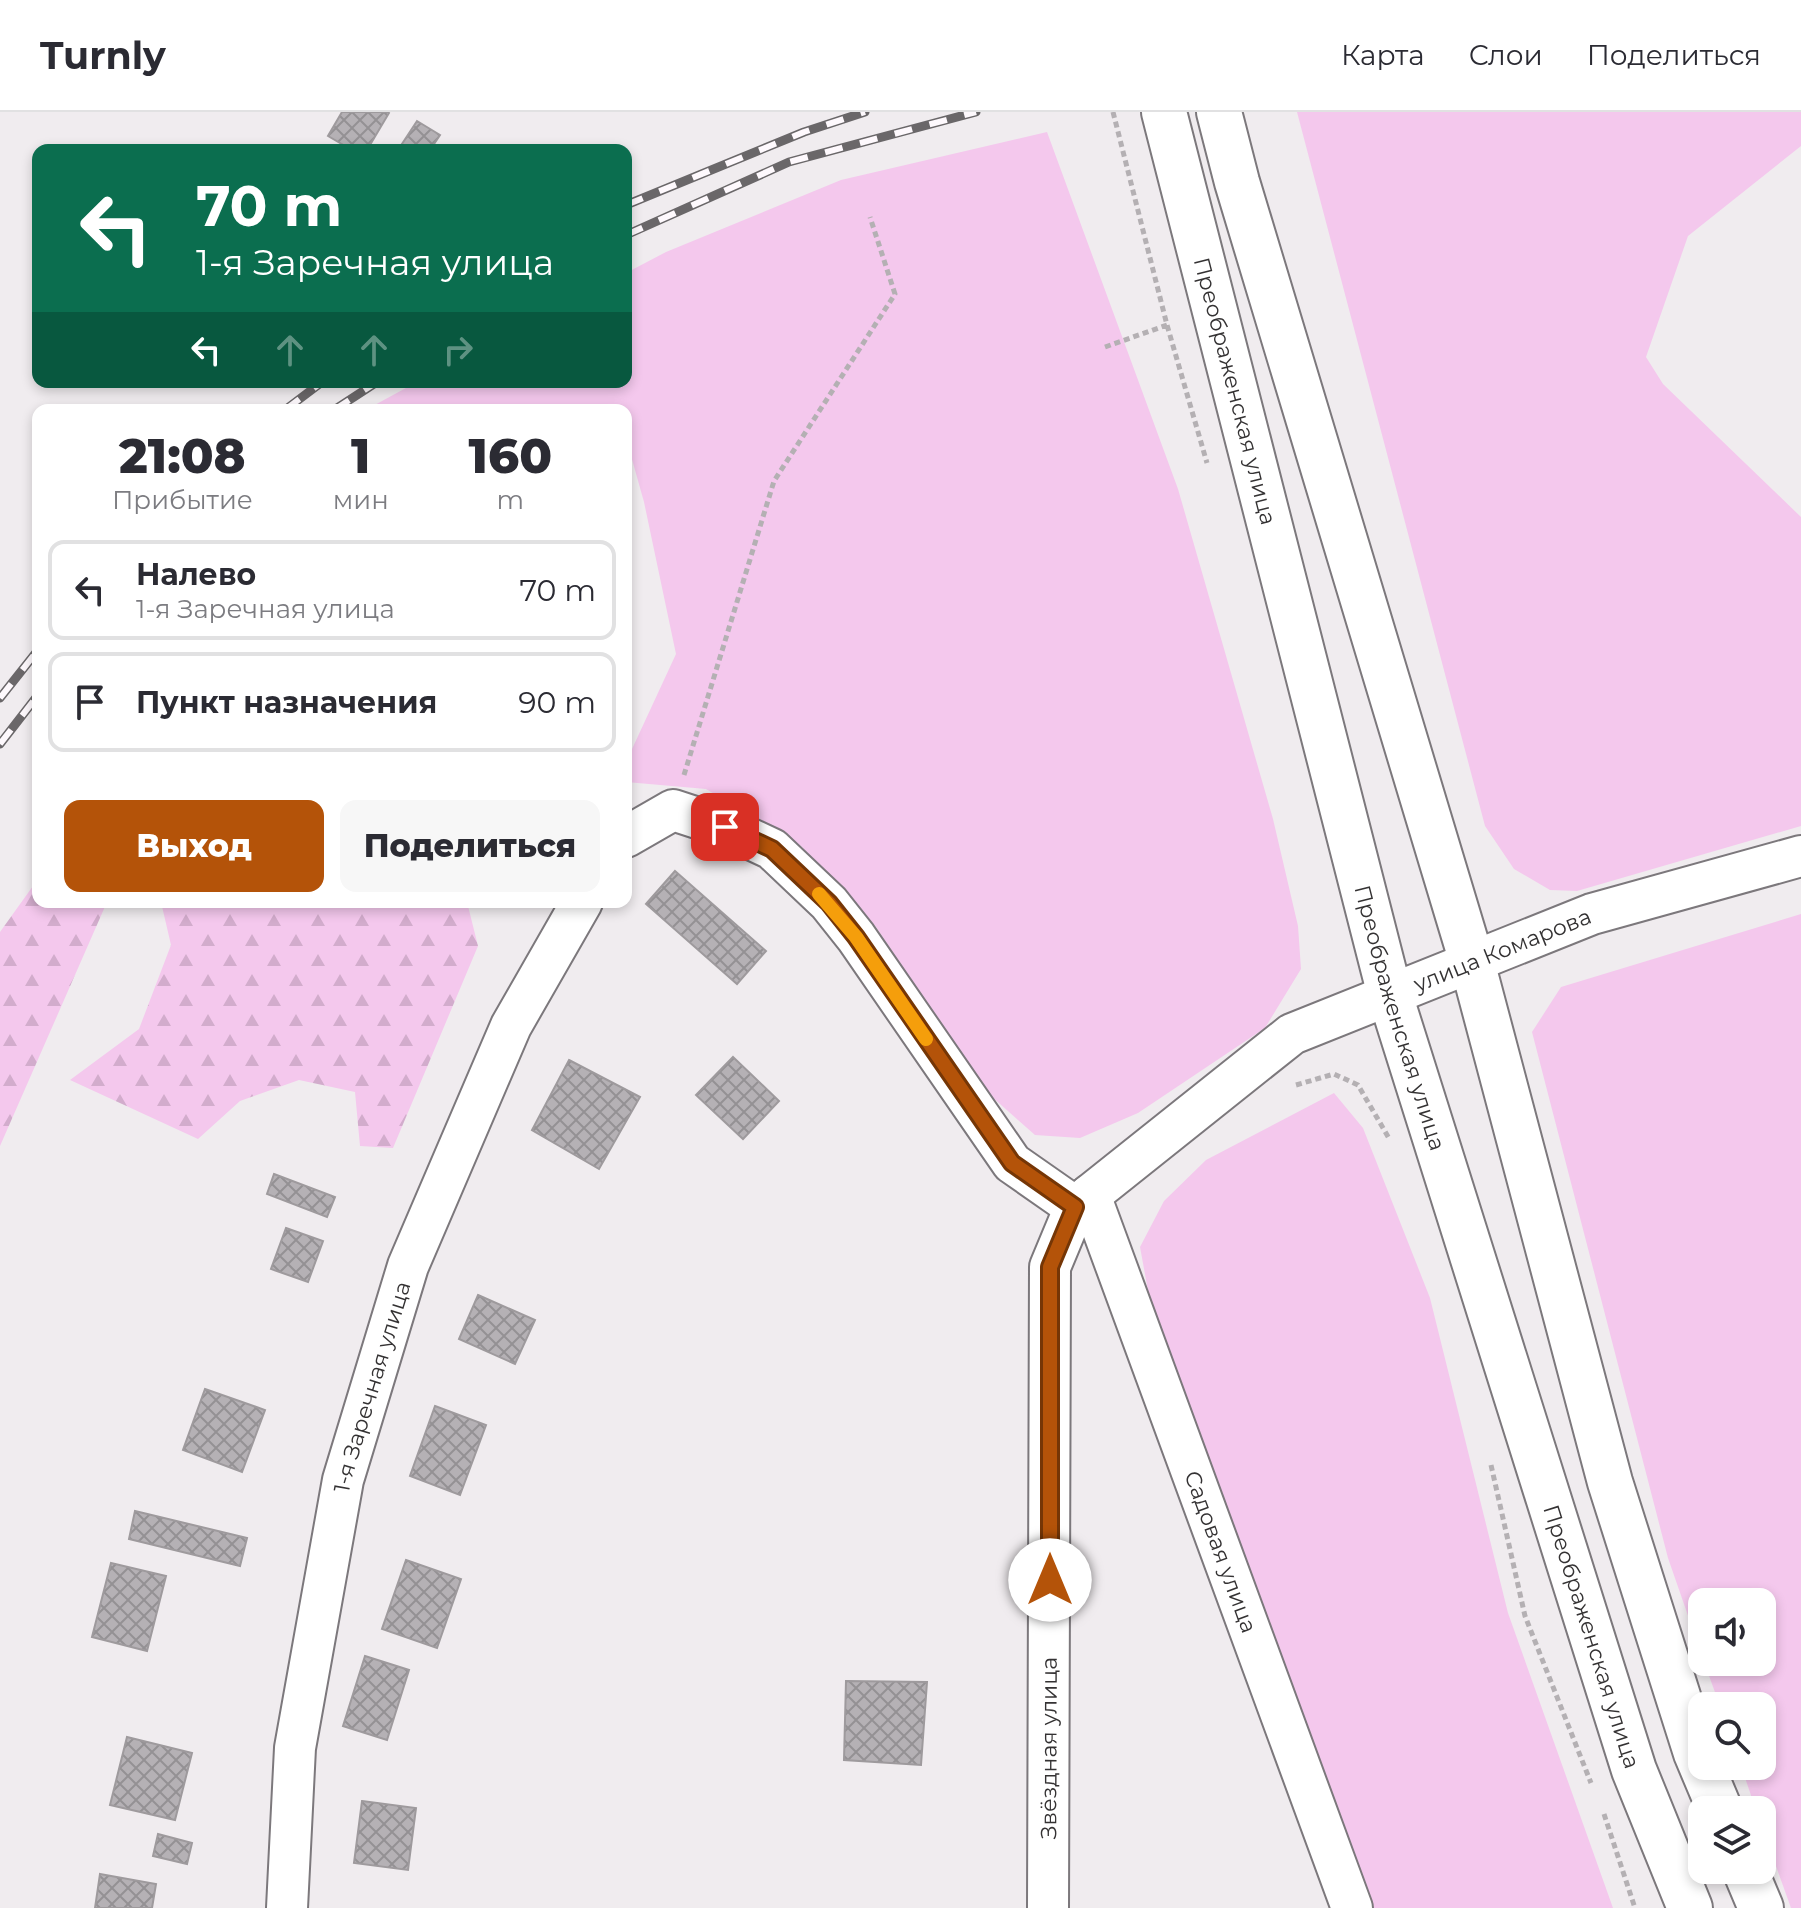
<!DOCTYPE html>
<html lang="ru">
<meta charset="utf-8">
<style>
body{margin:0;font-family:Montserrat,sans-serif;background:#f7f7f7;color:#2b2b33;height:100vh;display:flex;flex-direction:column;font-size:30px;white-space:nowrap}
*{box-sizing:border-box;margin:0}
p{font-size:26px;color:#7c7c81}
.icon{flex:none;width:44px;height:44px;fill:none;stroke:currentColor;stroke-width:2;stroke-linecap:round;stroke-linejoin:round}
.map{position:relative;flex:1;overflow:hidden}
.sheet{position:absolute;left:32px;top:292px;width:600px;height:504px;display:flex;flex-direction:column;background:#fff;border-radius:16px;box-shadow:0 4px 12px #0003}
.sheet>*{flex:none}
.hud{position:absolute;left:32px;top:32px;width:600px;height:244px;border-radius:16px;box-shadow:0 4px 12px #0003;background:#0b6e4f;color:#fff;overflow:hidden}
.tools{position:absolute;left:1688px;top:1476px;display:grid;gap:16px}
.tools a{display:grid;place-items:center;width:88px;height:88px;border-radius:16px;background:#fff;box-shadow:0 4px 12px #0003;font-size:40px}
.pin{position:absolute;display:grid;place-items:center;width:68px;height:68px;color:#fff;margin:-34px;border-radius:16px;box-shadow:0 4px 12px #0006}
.me{position:absolute;width:88px;margin:-44px;rotate:0deg;stroke-linejoin:round;filter:drop-shadow(0 0 6px #0008)}
.turn{display:flex;align-items:center;gap:28px;height:168px;padding:0 32px;font-size:36px}
.turn .icon{width:104px;height:104px;stroke-width:2.5}
.turn b{display:block;font-size:56px;line-height:68px}
.lanes{display:flex;align-items:center;height:76px;padding:0 32px;background:#0003;justify-content:center;gap:40px;direction:ltr}
.lanes .off{opacity:.35}
.eta{display:flex;justify-content:space-evenly;align-items:center;height:136px;text-align:center}
.eta b{font-size:48px;font-weight:800;line-height:56px}
.cta{display:flex;gap:16px;margin-top:auto;padding:16px 32px}
.cta a{flex:1;height:92px;border-radius:16px;background:#b45309;color:#fff;font-size:32px;font-weight:800;line-height:92px;text-align:center}
.cta a+a{background:#f7f7f7;color:#2b2b33}
ul{padding:0;list-style:none}
li{display:flex;align-items:center;gap:24px;height:100px;margin:0 16px 12px;padding:0 16px;border:4px solid #e1e1e2;border-radius:16px}
li div{flex:1}
li b{display:block;font-size:30px}
li em{font-style:normal}
header{display:flex;align-items:center;gap:48px;box-sizing:border-box;height:112px;padding:0 40px;background:#fff;border-bottom:2px solid #e1e1e2}
header strong{font-size:38px}
nav{display:flex;gap:44px;margin-inline-start:auto;font-size:28px}
.map>svg:first-child{display:block}
</style>
<header>
<strong>Turnly</strong>
<nav><a>Карта</a><a>Слои</a><a>Поделиться</a></nav>
</header>
<div class="map">
<svg width="1801" height="1796" viewBox="0 0 1801 1796">
<defs>
<pattern id="forest-firs" width="22" height="20" patternUnits="userSpaceOnUse" patternTransform="scale(2)"><rect width="22" height="20" fill="#f4c8ed"/><path d="M5 1l3.5 6h-7zM16 11l3.5 6h-7z" fill="#d2accc"/></pattern>
<pattern id="building-cross-hatch" width="8" height="8" patternUnits="userSpaceOnUse" patternTransform="scale(2)"><rect width="8" height="8" fill="#b5b1b5"/><path d="M0 0l8 8M0 8l8-8" fill="none" stroke="#949194"/></pattern>
</defs>
<rect width="100%" height="100%" fill="#f0ecef"/>
<path fill="#f4c8ed" d="M 1297,0 L 1801,0 L 1801,34 L 1688,124 L 1646,245 L 1663,272 L 1801,405 L 1801,714 L 1577,779 L 1550,778 L 1514,757 L 1485,714 Z
M 1047,20 L 1178,377 L 1273,707 L 1298,814 L 1301,857 L 1265,916 L 1138,1001 L 1080,1026 L 1035,1023 L 982,976 L 876,815 L 801,734 L 706,677 L 626,670 L 626,650 L 676,542 L 644,390 L 626,326 L 626,298 L 424,298 L 371,295 L 417,270 L 626,270 L 626,161 L 666,140 L 841,68 Z
M 1801,802 L 1801,1796 L 1791,1796 L 1762,1715 L 1762,1698 L 1756,1698 L 1741,1654 L 1762,1654 L 1762,1594 L 1720,1594 L 1704,1550 L 1762,1550 L 1762,1490 L 1702,1490 L 1702,1544 L 1668,1446 L 1532,920 L 1561,875 Z
M 1334,981 L 1363,1016 L 1430,1186 L 1508,1501 L 1613,1796 L 1356,1796 L 1172,1309 L 1140,1135 L 1164,1089 L 1206,1048 Z"/>
<path fill="url(#forest-firs)" d="M 38,767 L 38,790 L 107,790 L 0,1034 L 0,820 Z
M 161,790 L 467,790 L 478,834 L 393,1036 L 360,1034 L 355,980 L 299,968 L 240,989 L 198,1027 L 70,968 L 139,917 L 171,833 Z"/>
<path fill="url(#building-cross-hatch)" stroke="#9e9a9d" stroke-width="2" d="M 342,0 L 388,0 L 389,1 L 367,38 L 352,38 L 328,24 Z
M 417,9 L 440,23 L 430,38 L 398,38 Z
M 675,759 L 766,839 L 737,872 L 646,792 Z
M 733,945 L 779,989 L 743,1027 L 696,983 Z
M 569,948 L 640,985 L 599,1057 L 532,1018 Z
M 274,1062 L 335,1085 L 327,1105 L 267,1082 Z
M 286,1116 L 323,1129 L 308,1170 L 271,1157 Z
M 478,1183 L 535,1208 L 515,1252 L 459,1227 Z
M 205,1277 L 265,1298 L 242,1360 L 183,1338 Z
M 435,1294 L 486,1313 L 460,1383 L 410,1364 Z
M 135,1399 L 247,1426 L 240,1454 L 129,1427 Z
M 406,1448 L 461,1467 L 437,1536 L 382,1517 Z
M 111,1451 L 166,1464 L 147,1539 L 92,1525 Z
M 365,1544 L 409,1558 L 387,1628 L 343,1614 Z
M 846,1569 L 927,1570 L 921,1653 L 844,1648 Z
M 127,1625 L 192,1641 L 175,1708 L 110,1693 Z
M 362,1689 L 416,1696 L 408,1758 L 354,1751 Z
M 158,1722 L 192,1731 L 187,1752 L 153,1744 Z
M 100,1762 L 156,1772 L 152,1796 L 95,1796 Z"/>
<g fill="none" stroke-linecap="round" stroke-linejoin="round">
<defs>
<g id="minor">
<path d="M 626,725 L 673,698 L 725,715 L 772,737 L 829,791 L 856,825 L 1012,1051 L 1075,1095"/>
<path id="s1" d="M 1090,1083 L 1352,1796"/>
<path id="s2" d="M 287,1796 L 295,1636 L 343,1368 L 408,1154 L 511,914 L 582,790"/>
<path id="s3" d="M 1048,1796 L 1050,1155 L 1075,1095 L 1292,922 L 1592,802 L 1801,744"/>
</g>
<g id="major">
<path id="s4" d="M 1164,0 L 1390,883 L 1634,1658 L 1690,1796"/>
<path d="M 1219,0 L 1237,70 L 1472,850 L 1610,1370 L 1696,1641 L 1720,1698"/>
<path d="M 1745,1758 L 1761,1796"/>
</g>
</defs>
<use href="#minor" stroke="#7c787c" stroke-width="44"/>
<use href="#major" stroke="#7c787c" stroke-width="48"/>
<path stroke="#b4b0b3" stroke-width="5" stroke-dasharray="6 4" stroke-linecap="butt" d="M 1113,0 L 1167,213 L 1207,351
M 1105,235 L 1167,213
M 684,663 L 774,369 L 895,182 L 870,105
M 1296,973 L 1334,962 L 1358,973 L 1390,1028
M 1491,1353 L 1525,1504 L 1591,1671
M 1604,1702 L 1635,1796"/>
<use href="#minor" stroke="#fff" stroke-width="40"/>
<use href="#major" stroke="#fff" stroke-width="44"/>
<defs>
<path id="rail" d="M 626,93 L 804,20 L 865,0
M 626,123 L 789,50 L 976,0
M 285,298 L 322,270
M 334,298 L 377,270
M 0,586 L 38,538
M 0,632 L 38,583"/>
</defs>
<use href="#rail" stroke="#6a6769" stroke-width="9"/>
<use href="#rail" stroke="#fef9fd" stroke-width="6" stroke-dasharray="18" stroke-linecap="butt"/>
</g>
<g fill="none" stroke-linecap="round" stroke-linejoin="round">
<defs>
<path id="route" d="M 725,715 L 772,737 L 829,791 L 856,825 L 1012,1051 L 1075,1095 L 1050,1155 L 1050,1468"/>
</defs>
<use href="#route" stroke="#753606" stroke-width="20"/>
<use href="#route" stroke="#b45309" stroke-width="14"/>
<path stroke="#f59e0b" stroke-width="14" d="M 819,782 L 856,825 L 926,927"/>
</g>
<g text-anchor="middle" stroke-width="6" stroke-linejoin="round" paint-order="stroke">
<g font-size="22" fill="#343233" stroke="#fef9fd">
<text dy="8" stroke="none"><textPath href="#s4" startOffset="288">Преображенская улица</textPath></text>
<text dy="8" stroke="none"><textPath href="#s3" startOffset="1210">улица Комарова</textPath></text>
<text dy="8" stroke="none"><textPath href="#s4" startOffset="936">Преображенская улица</textPath></text>
<text dy="8" stroke="none"><textPath href="#s2" startOffset="530">1-я Заречная улица</textPath></text>
<text dy="8" stroke="none"><textPath href="#s1" startOffset="380">Садовая улица</textPath></text>
<text dy="8" stroke="none"><textPath href="#s4" startOffset="1584">Преображенская улица</textPath></text>
<text dy="8" stroke="none"><textPath href="#s3" startOffset="160">Звёздная улица</textPath></text>
</g>
</g>
</svg>
<div class="tools">
<a><svg class="icon" aria-label="sound" viewBox="0 0 24 24"><path d="M4 9h4l5-4v14l-5-4H4zM17 9q2 3 0 6"/></svg></a>
<a><svg class="icon" aria-label="search" viewBox="0 0 24 24"><circle cx="10" cy="10" r="6"/><path d="M15 15l6 6"/></svg></a>
<a><svg class="icon" aria-label="layers" viewBox="0 0 24 24"><path d="M12 4l9 5-9 5-9-5zM3 14l9 5 9-5"/></svg></a>
</div>
<div class="pin" style="left:725px;top:715px;background:#d93025"><svg class="icon" aria-label="arrive" viewBox="0 0 24 24"><path d="M6 21V4h12l-3 4 3 4H6"/></svg></div>
<svg class="me" style="left:1050px;top:1468px" viewBox="-20 -20 40 40"><circle r="19" fill="#fff"/><path d="M0-13L10 11 0 6-10 11z" fill="#b45309"/></svg>
<div class="hud">
<div class="turn"><svg class="icon" aria-label="left" viewBox="0 0 24 24"><path d="M17 20v-9H6M10 6l-5 5 5 5"/></svg><div><b>70 m</b>1-я Заречная улица</div></div>
<div class="lanes"><svg class="icon" aria-label="left" viewBox="0 0 24 24"><path d="M17 20v-9H6M10 6l-5 5 5 5"/></svg><svg class="icon off" aria-label="ahead" viewBox="0 0 24 24"><path d="M12 20V5M6 11l6-6 6 6"/></svg><svg class="icon off" aria-label="ahead" viewBox="0 0 24 24"><path d="M12 20V5M6 11l6-6 6 6"/></svg><svg class="icon off" aria-label="right" viewBox="0 0 24 24"><path d="M7 20v-9h11M14 6l5 5-5 5"/></svg></div>
</div>
<section class="sheet">
<div class="eta">
<div><b>21:08</b><p>Прибытие</p></div>
<div><b>1</b><p>мин</p></div>
<div><b>160</b><p>m</p></div>
</div>
<ul>
<li><svg class="icon" aria-label="left" viewBox="0 0 24 24"><path d="M17 20v-9H6M10 6l-5 5 5 5"/></svg><div><b>Налево</b><p>1-я Заречная улица</p></div><em>70 m</em></li>
<li><svg class="icon" aria-label="arrive" viewBox="0 0 24 24"><path d="M6 21V4h12l-3 4 3 4H6"/></svg><div><b>Пункт назначения</b></div><em>90 m</em></li>
</ul>
<div class="cta"><a>Выход</a><a>Поделиться</a></div>
</section>
</div>
